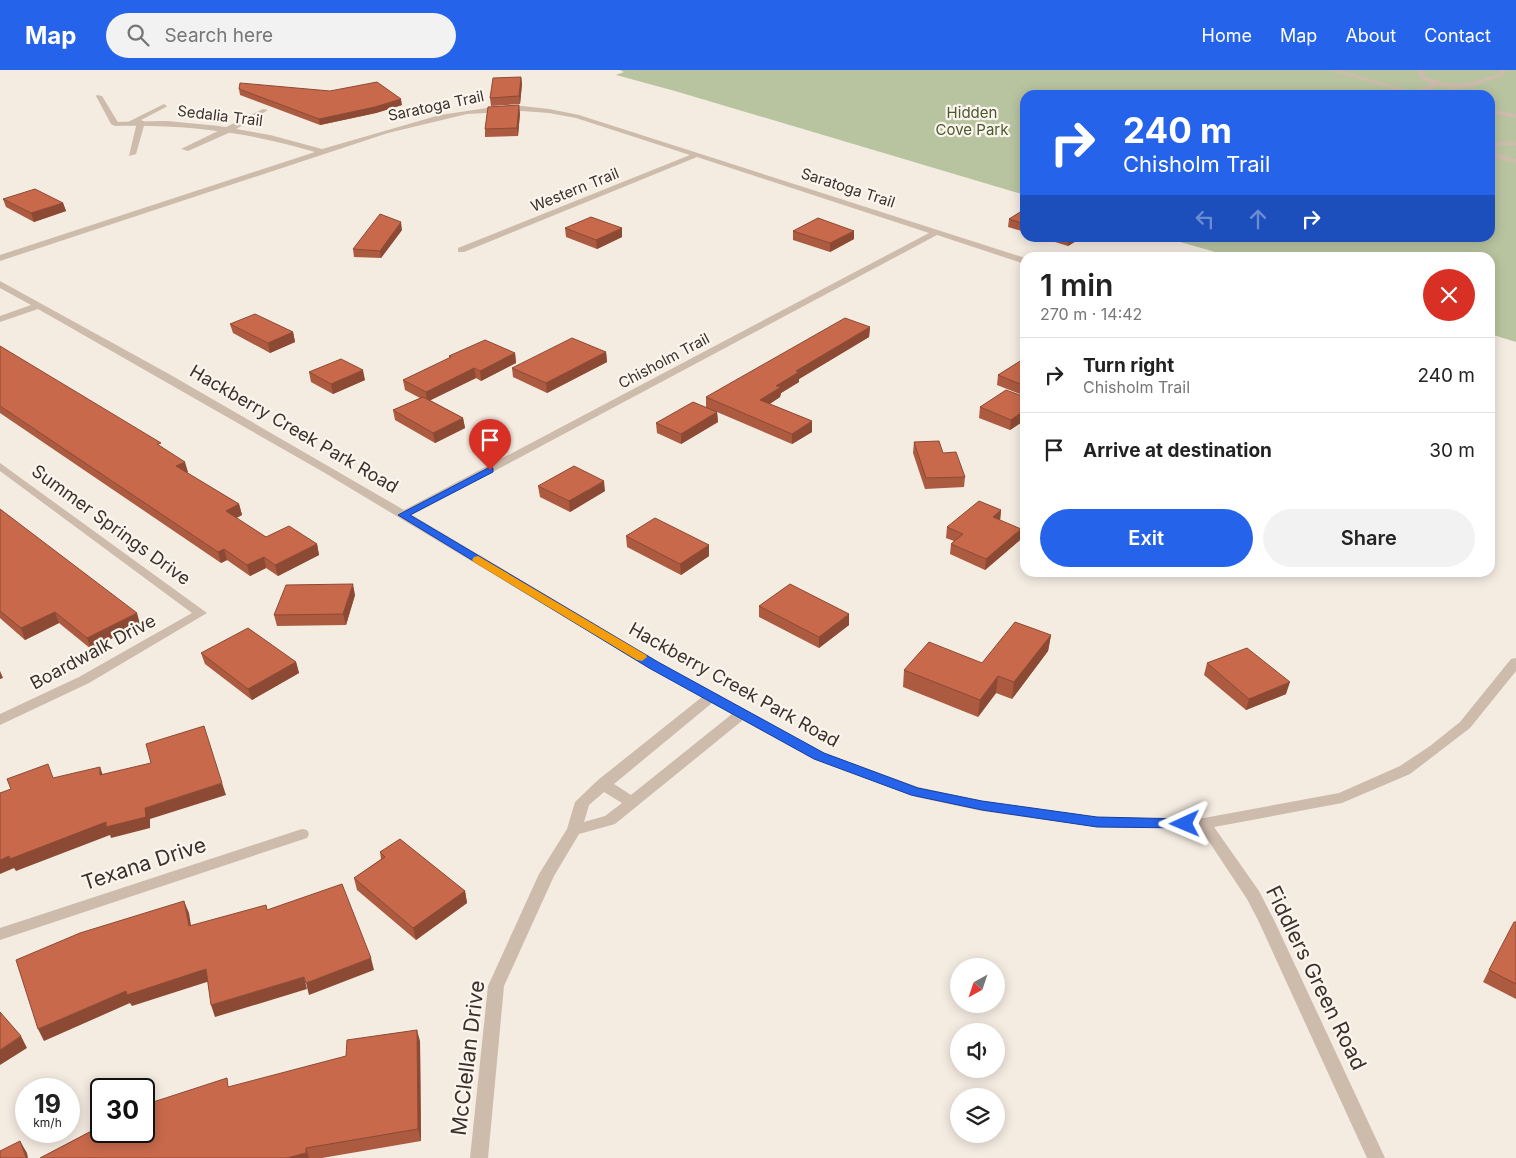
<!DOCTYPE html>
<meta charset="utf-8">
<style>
body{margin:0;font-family:Inter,sans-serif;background:#f2f2f2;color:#222;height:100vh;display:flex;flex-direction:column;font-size:19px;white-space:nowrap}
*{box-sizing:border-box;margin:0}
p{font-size:16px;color:#767676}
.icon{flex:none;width:28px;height:28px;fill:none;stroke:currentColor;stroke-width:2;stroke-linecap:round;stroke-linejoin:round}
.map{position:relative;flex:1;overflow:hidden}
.side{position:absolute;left:1020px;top:182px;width:475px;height:325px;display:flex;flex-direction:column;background:#fff;border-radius:15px;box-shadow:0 2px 12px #0003}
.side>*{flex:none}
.top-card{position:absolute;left:1020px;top:20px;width:475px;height:152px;border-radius:15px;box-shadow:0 2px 12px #0003;background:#2563eb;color:#fff;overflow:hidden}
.needle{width:32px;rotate:220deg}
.buttons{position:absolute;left:950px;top:888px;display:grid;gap:10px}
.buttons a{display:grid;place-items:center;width:55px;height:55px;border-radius:50%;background:#fff;box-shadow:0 2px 12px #0003;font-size:25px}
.speed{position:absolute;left:15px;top:1008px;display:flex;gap:10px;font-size:25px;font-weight:700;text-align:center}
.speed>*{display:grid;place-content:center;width:65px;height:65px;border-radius:50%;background:#fff;box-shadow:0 2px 12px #0003;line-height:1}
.speed small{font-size:12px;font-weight:400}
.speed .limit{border:2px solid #111;border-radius:8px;background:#fff;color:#111}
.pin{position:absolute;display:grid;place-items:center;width:42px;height:42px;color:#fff;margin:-51px -21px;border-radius:50% 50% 50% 0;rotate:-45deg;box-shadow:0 0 5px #0007}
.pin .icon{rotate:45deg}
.me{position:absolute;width:55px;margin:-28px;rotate:269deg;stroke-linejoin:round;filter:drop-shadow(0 0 4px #0008)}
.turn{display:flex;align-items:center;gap:18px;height:105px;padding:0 20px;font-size:22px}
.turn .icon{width:65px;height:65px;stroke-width:2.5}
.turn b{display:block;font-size:35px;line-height:42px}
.lanes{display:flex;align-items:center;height:48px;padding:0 20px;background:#0003;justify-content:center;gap:25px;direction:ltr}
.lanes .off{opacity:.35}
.round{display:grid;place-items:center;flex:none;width:52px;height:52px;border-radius:26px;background:#f2f2f2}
.overview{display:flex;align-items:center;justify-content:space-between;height:85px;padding:0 20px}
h1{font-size:30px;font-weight:600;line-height:38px}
.action{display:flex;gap:10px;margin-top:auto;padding:10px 20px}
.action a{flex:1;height:58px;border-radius:30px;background:#2563eb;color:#fff;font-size:20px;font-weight:600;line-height:58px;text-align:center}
.action a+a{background:#f2f2f2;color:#222}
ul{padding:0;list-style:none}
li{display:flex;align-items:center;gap:15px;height:75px;padding:0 20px;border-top:1px solid #e0e0e0}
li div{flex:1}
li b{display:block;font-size:19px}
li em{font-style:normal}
header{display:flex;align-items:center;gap:30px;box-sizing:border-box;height:70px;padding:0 25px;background:#2563eb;color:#fff}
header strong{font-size:24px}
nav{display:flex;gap:28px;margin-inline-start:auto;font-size:18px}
.search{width:350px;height:45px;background:#f2f2f2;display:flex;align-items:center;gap:12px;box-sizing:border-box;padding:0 18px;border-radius:28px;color:#767676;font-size:19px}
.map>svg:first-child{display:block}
</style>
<header>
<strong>Map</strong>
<div class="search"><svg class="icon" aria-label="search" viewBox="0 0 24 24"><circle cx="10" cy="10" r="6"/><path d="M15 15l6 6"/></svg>Search here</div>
<nav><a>Home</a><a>Map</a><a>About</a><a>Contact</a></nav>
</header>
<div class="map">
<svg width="1516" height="1088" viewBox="0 0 1516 1088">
<rect width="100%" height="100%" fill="#f4ebe1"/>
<path fill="#b8c4a0" d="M 620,0 L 1516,0 L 1516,272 L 1490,264 L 1490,188 L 1233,187 L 1166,168 L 1490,168 L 1490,25 L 1025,25 L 1025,125 L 675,21 L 616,5 L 624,2 Z"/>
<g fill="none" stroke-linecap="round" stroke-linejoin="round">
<path fill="#cdbbac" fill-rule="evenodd" d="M 1417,0 L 1423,0 L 1425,6 C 1451,19 1473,14 1499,3 L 1500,0 L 1506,0 L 1504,5 L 1472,17 L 1452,19 L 1437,16 L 1418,25 L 1412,25 L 1413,23 L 1431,14 L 1420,8 Z
M 97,25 L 102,26 L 119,54 L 118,56 L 111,54 L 96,26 Z
M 164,34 L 167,36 L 166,37 L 141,50 L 145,52 L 136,84 L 129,86 L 137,52 L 130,55 L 126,53 Z
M 263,39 L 268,40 L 233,61 L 188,81 L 181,79 Z
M 1503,71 L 1516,72 L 1516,76 L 1503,75 L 1490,79 L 1490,74 Z
M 1490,81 L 1516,89 L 1516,93 L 1490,87 Z"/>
<path fill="#cdbbac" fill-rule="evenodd" d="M 1330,0 L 1340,0 L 1423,25 L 1413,25 Z
M 522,36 L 549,39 L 579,45 L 1025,188 L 1025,194 L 937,165 L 412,445 L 659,592 L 824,683 L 918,717 L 982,731 L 1097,747 L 1148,749 L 1204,748 L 1339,723 L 1400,696 L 1430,676 L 1460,652 L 1511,589 L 1516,588 L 1516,601 L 1470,658 L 1410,704 L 1342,733 L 1214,757 L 1259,821 L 1274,850 L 1385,1088 L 1367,1088 L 1258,850 L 1247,829 L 1200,758 L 1097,757 L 982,741 L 916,727 L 814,689 L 743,650 L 615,754 L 579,764 L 554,806 L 504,916 L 488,1088 L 470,1088 L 488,916 L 539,804 L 567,759 L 575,732 L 598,710 L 702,627 L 649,598 L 325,403 L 38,239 L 0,252 L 0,246 L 31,235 L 0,218 L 0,211 L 169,304 L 404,440 L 929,163 L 697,87 L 464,182 L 458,182 L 458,178 L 690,85 L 576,48 L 549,43 L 522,41 L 467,44 L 388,63 L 0,191 L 0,185 L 315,82 C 249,62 183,54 115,56 L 111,54 L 112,52 L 167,51 L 219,56 L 270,65 L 322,79 L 440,45 L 494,37 ZM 712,633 L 732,644 L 631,725 L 614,714 ZM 604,722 L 622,733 L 605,746 L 584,752 L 589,735 Z
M 1490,39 L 1516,44 L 1516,48 L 1490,43 Z
M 0,393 L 207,543 L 89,613 L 0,655 L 0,644 L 79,607 L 192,543 L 0,401 Z
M 302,759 L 307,760 L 309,764 L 307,768 L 0,870 L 0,858 Z"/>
</g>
<path fill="#ac5a40" d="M 521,7 L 522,14 L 520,34 L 491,36 L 490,28 Z
M 239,19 L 402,35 L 376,43 L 320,55 L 240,25 Z
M 520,43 L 518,66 L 485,67 L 485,59 Z
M 3,129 L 63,133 L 66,141 L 34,152 L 6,137 Z
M 1025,139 L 1025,162 L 1008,157 L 1009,149 Z
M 565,158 L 622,167 L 597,179 L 566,167 Z
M 402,160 L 381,188 L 354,187 L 353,179 Z
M 793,161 L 854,161 L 854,169 L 830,182 L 793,170 Z
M 1042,168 L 1081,168 L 1068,176 Z
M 230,254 L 293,262 L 295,272 L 270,283 L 233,263 Z
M 870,257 L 869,267 L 799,309 L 799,312 L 781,323 L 780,327 L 770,334 L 812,351 L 812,362 L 792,374 L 717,342 L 718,352 L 681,374 L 657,363 L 656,353 L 706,337 L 706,327 Z
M 0,276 L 162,377 L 188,402 L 187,403 L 239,434 L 242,445 L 236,448 L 266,467 L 317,474 L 319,485 L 278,506 L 266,498 L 250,506 L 227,490 L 221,493 L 0,343 Z
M 606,282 L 607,292 L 547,323 L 513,307 L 512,298 Z
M 515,283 L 516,293 L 481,311 L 476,308 L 430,330 L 463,348 L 465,358 L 435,373 L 395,350 L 393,340 L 420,328 L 405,320 L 403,310 L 450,288 L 449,286 Z
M 1025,288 L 1025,326 L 997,315 L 998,305 Z
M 309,302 L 365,310 L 333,324 L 311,312 Z
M 1025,327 L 1025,350 L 1010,360 L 979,348 L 980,337 Z
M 914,372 L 943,383 L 965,407 L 964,417 L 925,419 L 913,383 Z
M 538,416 L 605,421 L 570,442 L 540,427 Z
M 0,439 L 140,554 L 91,579 L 59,553 L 25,570 L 1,549 L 0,548 Z
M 1001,440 L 1000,450 L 1020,470 L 985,500 L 950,484 L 951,474 L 954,471 L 946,468 L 947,457 Z
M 626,466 L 709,475 L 709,486 L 681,505 L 627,477 Z
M 355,525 L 346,555 L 277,556 L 274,545 Z
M 759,536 L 849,555 L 819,578 L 759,547 Z
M 1051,565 L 1048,581 L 1012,629 L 996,623 L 978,647 L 903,617 L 904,600 L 982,593 Z
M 201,583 L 296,592 L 299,603 L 252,630 L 205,594 Z
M 1207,593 L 1286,624 L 1246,640 L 1204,605 Z
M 380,782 L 465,821 L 467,833 L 416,870 L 357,820 L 354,808 L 381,789 Z
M 1516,852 L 1516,929 L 1483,912 L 1489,900 Z
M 420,971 L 421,1071 L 322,1088 L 40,1088 L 101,1056 L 101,1046 L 101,1061 L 230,1017 Z"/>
<path fill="#8c4a34" d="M 521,7 L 522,14 L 520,34 L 519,26 Z
M 401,29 L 402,35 L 376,43 L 320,55 L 319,49 Z
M 519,35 L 520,43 L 518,66 L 517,58 Z
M 63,133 L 66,141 L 34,152 L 31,143 Z
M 401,152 L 402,160 L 381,188 L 380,181 Z
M 622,158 L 622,167 L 597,179 L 596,170 Z
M 854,161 L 854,169 L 830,182 L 830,173 Z
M 1069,168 L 1081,168 L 1068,176 Z
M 870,257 L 869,267 L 799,309 L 799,312 L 781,323 L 780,327 L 760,340 L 760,330 L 776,316 L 796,301 Z
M 293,262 L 295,272 L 270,283 L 268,273 Z
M 606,282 L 607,292 L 547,323 L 546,313 Z
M 515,283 L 516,293 L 481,311 L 480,301 Z
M 474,298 L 476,308 L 427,332 L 426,322 Z
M 363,300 L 365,310 L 333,324 L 331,314 Z
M 1025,340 L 1025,350 L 1010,360 L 1011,350 Z
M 717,342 L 718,352 L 681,374 L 681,364 Z
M 463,348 L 465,358 L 435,373 L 433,363 Z
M 812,351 L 812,362 L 792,374 L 792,364 Z
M 185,392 L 188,402 L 179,407 L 176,396 Z
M 604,411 L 605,421 L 570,442 L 569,431 Z
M 239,434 L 242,445 L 229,452 L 226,441 Z
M 1001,440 L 1000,451 L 993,447 Z
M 1021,459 L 1020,470 L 985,500 L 986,489 Z
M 317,474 L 319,485 L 278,506 L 275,495 Z
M 709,475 L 709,486 L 681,505 L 680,494 Z
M 224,479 L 227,490 L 221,493 L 218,482 Z
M 264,487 L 266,498 L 250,506 L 247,495 Z
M 353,514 L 355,525 L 346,555 L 343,544 Z
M 55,542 L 59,553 L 25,570 L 21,558 Z
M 137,543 L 140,554 L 91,579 L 87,568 Z
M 849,544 L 849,555 L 819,578 L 819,567 Z
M 1051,565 L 1048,581 L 1012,629 L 1014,612 Z
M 296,592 L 299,603 L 252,630 L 248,619 Z
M 0,601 L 3,608 L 0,609 Z
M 998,606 L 996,623 L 978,647 L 980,630 Z
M 1290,612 L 1286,624 L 1246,640 L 1249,629 Z
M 100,697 L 104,708 L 100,705 Z
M 222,713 L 226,725 L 150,749 L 150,758 L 111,768 L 110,765 L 16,801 L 14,798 L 0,804 L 0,790 L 9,786 L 145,738 Z
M 465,821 L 467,833 L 416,870 L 413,858 Z
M 184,831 L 189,843 L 193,868 L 189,856 Z
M 371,888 L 374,900 L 309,925 L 306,913 Z
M 206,899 L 210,911 L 132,936 L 130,933 L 44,971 L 38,959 L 126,921 Z
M 304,907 L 307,919 L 215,947 L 211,935 Z
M 417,960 L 420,971 L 421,1071 L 418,1059 Z
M 21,966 L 27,978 L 0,995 L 0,980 Z
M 20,1071 L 27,1083 L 28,1088 L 26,1088 Z
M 306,1078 L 309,1088 L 287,1088 Z"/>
<path fill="#c8694b" stroke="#8c4a34" d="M 521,7 L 519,26 L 490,28 L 493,8 Z
M 377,12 L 401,29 L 375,37 L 319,49 L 239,19 L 240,13 L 330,21 Z
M 519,35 L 517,58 L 485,59 L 488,37 Z
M 35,119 L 63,133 L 31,143 L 3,129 Z
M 1025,139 L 1025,154 L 1009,149 Z
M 380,144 L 401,152 L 380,181 L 353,179 Z
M 591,147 L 622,158 L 596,170 L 565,158 Z
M 818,148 L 854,161 L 830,173 L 793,161 Z
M 255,244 L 293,262 L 268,273 L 230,254 Z
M 845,248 L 870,257 L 796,301 L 799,302 L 776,316 L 781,317 L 760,330 L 812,351 L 792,364 L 706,327 Z
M 572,268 L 606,282 L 546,313 L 512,298 Z
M 485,270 L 515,283 L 480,301 L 474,298 L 426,322 L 403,310 L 451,287 L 449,286 Z
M 0,276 L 161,373 L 157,374 L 185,392 L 176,396 L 239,434 L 226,441 L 266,467 L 289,456 L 317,474 L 275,495 L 264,487 L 247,495 L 224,479 L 218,482 L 0,336 Z
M 1025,288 L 1025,316 L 998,305 Z
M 341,289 L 363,300 L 331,314 L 309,302 Z
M 1006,320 L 1025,327 L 1025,340 L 1011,350 L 980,337 Z
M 423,327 L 463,348 L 433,363 L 393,340 Z
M 693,332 L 717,342 L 681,364 L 656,353 Z
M 939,371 L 943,383 L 956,382 L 965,407 L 926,408 L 914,372 Z
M 574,396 L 604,411 L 569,431 L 538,416 Z
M 979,431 L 1001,440 L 993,447 L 1021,459 L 986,489 L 951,474 L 963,464 L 947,457 Z
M 0,439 L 137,543 L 87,568 L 55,542 L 21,558 L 0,541 Z
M 655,448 L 709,475 L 680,494 L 626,466 Z
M 353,514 L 343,544 L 274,545 L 286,515 Z
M 790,514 L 849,544 L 819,567 L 759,536 Z
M 1015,552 L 1051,565 L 1014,612 L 998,606 L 980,630 L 904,600 L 929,572 L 982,593 Z
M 248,558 L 296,592 L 248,619 L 201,583 Z
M 1247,578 L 1290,612 L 1249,629 L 1207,593 Z
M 204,656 L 222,713 L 145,738 L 146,747 L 106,757 L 106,752 L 10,789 L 9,786 L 0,790 L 0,723 L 11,719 L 7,709 L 48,694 L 53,708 L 100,697 L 100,705 L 151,693 L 146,674 Z
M 400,769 L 465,821 L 413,858 L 354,808 L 385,787 L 380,782 Z
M 342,814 L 371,888 L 306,913 L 304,907 L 211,935 L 206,899 L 127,925 L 126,921 L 38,959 L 16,890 L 80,863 L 184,831 L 189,856 L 266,835 L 267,840 Z
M 1514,852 L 1516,852 L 1516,914 L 1489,900 Z
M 0,942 L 21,966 L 0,980 Z
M 417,960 L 418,1059 L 306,1078 L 306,1083 L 287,1088 L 40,1088 L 101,1056 L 98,1048 L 101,1046 L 101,1061 L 144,1061 L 144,1035 L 227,1008 L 228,1017 L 346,986 L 347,970 Z
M 20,1071 L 26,1088 L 0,1088 L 0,1081 Z"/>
<path fill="#2563eb" stroke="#184099" d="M 490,397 L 493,398 L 493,402 L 410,445 L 658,592 L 824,683 L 918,718 L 982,731 L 1097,747 L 1185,749 L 1190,750 L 1192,754 L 1190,757 L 1185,758 L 1097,757 L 982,740 L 911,725 L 814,689 L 649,598 L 398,445 Z"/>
<path fill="#f59e0b" d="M 478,486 L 646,585 L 647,587 L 642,591 L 637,590 L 474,492 L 472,490 L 474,487 Z"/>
<g text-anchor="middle" stroke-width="4.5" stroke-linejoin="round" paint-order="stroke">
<g font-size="15" fill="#3b302b" stroke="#fbf5ee">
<text transform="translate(436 36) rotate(-12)" y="5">Saratoga Trail</text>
<text transform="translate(220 46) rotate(7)" y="5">Sedalia Trail</text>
<text transform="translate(848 118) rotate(18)" y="5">Saratoga Trail</text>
<text transform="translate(575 120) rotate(-22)" y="5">Western Trail</text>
<text transform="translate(664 291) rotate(-28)" y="5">Chisholm Trail</text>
</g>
<g font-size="15" fill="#4a5a2e" stroke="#fbf5ee">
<text x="972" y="48">Hidden<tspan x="972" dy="17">Cove Park</tspan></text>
</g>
<g font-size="18" fill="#3b302b" stroke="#fbf5ee">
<text transform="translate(294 359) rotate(30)" y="6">Hackberry Creek Park Road</text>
<text transform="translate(111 455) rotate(36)" y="6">Summer Springs Drive</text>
<text transform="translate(93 582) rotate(-28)" y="6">Boardwalk Drive</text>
<text transform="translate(734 615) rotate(29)" y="6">Hackberry Creek Park Road</text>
</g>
<g font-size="21" fill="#3b302b" stroke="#fbf5ee">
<text transform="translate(144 794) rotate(-18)" y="7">Texana Drive</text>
<text transform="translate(1316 908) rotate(64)" y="7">Fiddlers Green Road</text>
<text transform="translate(468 988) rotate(-83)" y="7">McClellan Drive</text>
</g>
</g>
</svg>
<div class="buttons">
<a><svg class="needle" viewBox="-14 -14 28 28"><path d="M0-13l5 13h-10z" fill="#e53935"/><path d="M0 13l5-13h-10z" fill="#767676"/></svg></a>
<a><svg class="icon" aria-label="sound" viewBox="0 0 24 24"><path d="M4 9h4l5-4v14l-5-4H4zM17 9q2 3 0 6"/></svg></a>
<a><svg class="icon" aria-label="layers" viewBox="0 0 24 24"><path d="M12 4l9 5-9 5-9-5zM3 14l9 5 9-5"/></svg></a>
</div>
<div class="speed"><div>19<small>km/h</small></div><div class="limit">30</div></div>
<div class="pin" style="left:490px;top:400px;background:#d93025"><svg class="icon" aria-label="arrive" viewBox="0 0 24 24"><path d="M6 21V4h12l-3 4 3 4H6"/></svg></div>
<svg class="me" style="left:1185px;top:754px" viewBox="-20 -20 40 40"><path d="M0-17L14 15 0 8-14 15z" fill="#2563eb" stroke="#fff" stroke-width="4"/></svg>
<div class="top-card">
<div class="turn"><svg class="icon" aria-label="right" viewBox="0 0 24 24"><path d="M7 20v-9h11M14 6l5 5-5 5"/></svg><div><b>240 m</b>Chisholm Trail</div></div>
<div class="lanes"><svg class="icon off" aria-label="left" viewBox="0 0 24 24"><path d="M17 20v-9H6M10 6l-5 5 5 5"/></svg><svg class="icon off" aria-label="ahead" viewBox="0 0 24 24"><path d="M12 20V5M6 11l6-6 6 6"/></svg><svg class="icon" aria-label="right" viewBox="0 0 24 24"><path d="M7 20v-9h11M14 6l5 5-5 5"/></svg></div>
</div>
<section class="side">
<div class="overview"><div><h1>1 min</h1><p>270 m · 14:42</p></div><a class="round" style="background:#d93025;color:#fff"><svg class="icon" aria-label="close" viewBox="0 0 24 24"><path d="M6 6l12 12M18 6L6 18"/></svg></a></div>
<ul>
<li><svg class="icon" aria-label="right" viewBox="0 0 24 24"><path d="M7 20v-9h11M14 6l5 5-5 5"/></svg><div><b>Turn right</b><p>Chisholm Trail</p></div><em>240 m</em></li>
<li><svg class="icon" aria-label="arrive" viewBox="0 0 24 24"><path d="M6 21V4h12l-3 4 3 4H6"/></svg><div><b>Arrive at destination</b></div><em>30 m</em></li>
</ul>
<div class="action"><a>Exit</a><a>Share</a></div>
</section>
</div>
